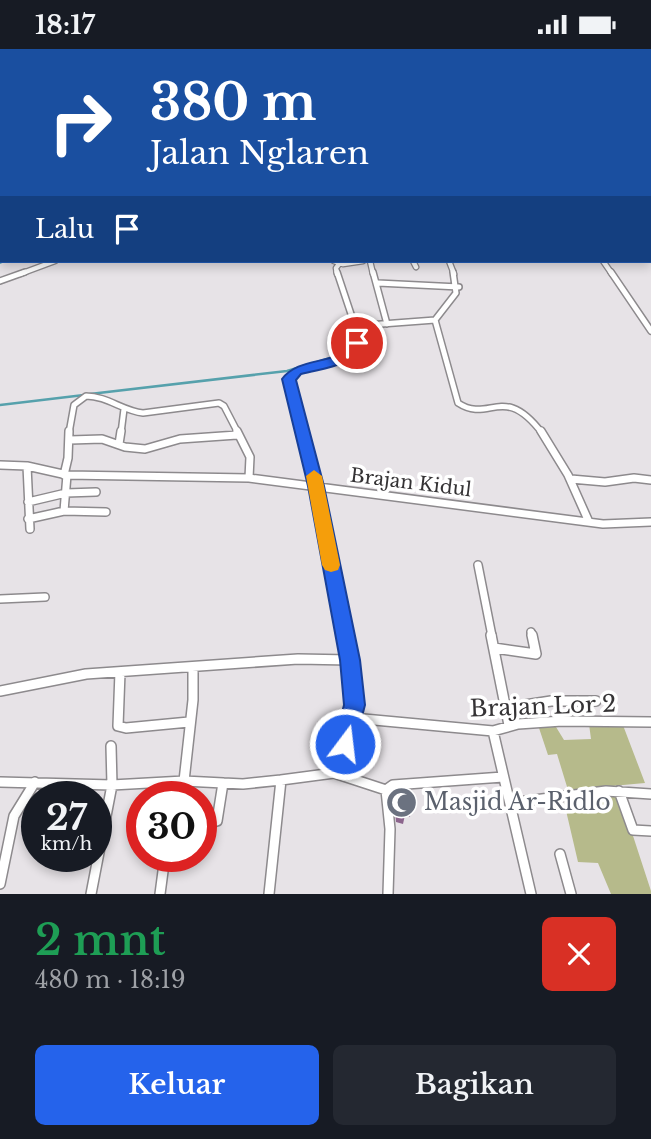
<!DOCTYPE html>
<html lang="id">
<meta charset="utf-8">
<style>
body{margin:0;font-family:"Libre Baskerville",serif;background:#242831;color:#f1f3f6;height:100vh;display:flex;flex-direction:column;font-size:26px;white-space:nowrap}
*{box-sizing:border-box;margin:0}
p{font-size:23px;color:#9ea1a6}
.icon{flex:none;width:38px;height:38px;fill:none;stroke:currentColor;stroke-width:2;stroke-linecap:round;stroke-linejoin:round}
.map{position:relative;height:845px;overflow:hidden}
.sheet{display:flex;flex-direction:column;background:#171b24;flex:1}
.sheet>*{flex:none}
.guide{position:absolute;left:0px;top:0px;width:651px;height:214px;box-shadow:0 4px 10px #0003;background:#1a4fa0;color:#fff;overflow:hidden}
.speed{position:absolute;left:21px;top:732px;display:flex;gap:14px;font-size:35px;font-weight:700;text-align:center}
.speed>*{display:grid;place-content:center;width:91px;height:91px;border-radius:50%;background:#171b24;box-shadow:0 4px 10px #0003;line-height:1}
.speed small{font-size:18px;font-weight:400}
.speed .limit{border:10px solid #d22;background:#fff;color:#111}
.pin{position:absolute;display:grid;place-items:center;width:60px;height:60px;color:#fff;margin:-30px;border:4px solid #fff;border-radius:50%;box-shadow:0 2px 7px #0007}
.me{position:absolute;width:77px;margin:-38px;rotate:15deg;stroke-linejoin:round;filter:drop-shadow(0 0 5px #0008)}
.turn{display:flex;align-items:center;gap:24px;height:147px;padding:0 35px;font-size:32px}
.turn .icon{width:91px;height:91px;stroke-width:2.5}
.turn b{display:block;font-size:49px;line-height:60px}
.then{display:flex;align-items:center;height:66px;padding:0 35px;background:#0003;gap:14px;font-size:26px}
.round{display:grid;place-items:center;flex:none;width:74px;height:74px;border-radius:10px;background:#242831}
.headline{display:flex;align-items:center;justify-content:space-between;height:119px;padding:0 35px}
h1{font-size:42px;font-weight:600;line-height:52px;color:#1e9e55}
.action{display:flex;gap:14px;margin-top:auto;padding:14px 35px}
.action a{flex:1;height:80px;border-radius:10px;background:#2563eb;color:#fff;font-size:28px;font-weight:600;line-height:80px;text-align:center}
.action a+a{background:#242831;color:#f1f3f6}
.status{display:flex;justify-content:space-between;align-items:center;height:49px;padding:0 35px;background:#171b24;direction:ltr}
.status svg{height:19px;fill:currentColor}
.map>svg:first-child{display:block}
</style>
<div class="status"><b>18:17</b><svg viewBox="0 0 49 12"><path d="M0 12V9h3v3zM5 12V6h3v6zM10 12V3h3v9zM15 12V0h3v12zM26 1h20v11H26zM47 4h2v5h-2z"/></svg></div>
<div class="map">
<svg width="651" height="845" viewBox="0 0 651 845">
<rect width="100%" height="100%" fill="#e7e3e7"/>
<path fill="#b6ba8b" d="M 621,671 L 645,734 L 568,741 L 557,705 L 548,706 L 539,679 L 556,678 L 564,691 L 591,690 L 589,675 Z
M 620,747 L 651,842 L 651,845 L 611,845 L 598,814 L 578,813 L 564,753 Z"/>
<g fill="none" stroke-linecap="round" stroke-linejoin="round">
<path stroke="#56a1ac" stroke-width="2.5" d="M 90,345 L 287,322 L 344,305 L 352,278
M 0,356 L 84,346"/>
<path fill="#56a1ac" fill-rule="evenodd" d="M 649,80 L 651,80 L 649,85 Z
M 0,208 L 2,208 L 2,212 L 7,212 L 0,215 Z"/>
</g>
<path fill="#8c658d" d="M 412,742 L 410,768 L 405,766 L 403,775 L 396,773 L 393,744 Z"/>
<g fill="none" stroke-linecap="round" stroke-linejoin="round">
<defs>
<path id="minor-far4" d="M 625,0 L 627,2
M 146,2 L 148,0
M 440,2 L 511,0"/>
<path id="minor-far3" d="M 649,191 L 651,193
M 334,212 L 343,215 L 363,212
M 370,212 L 373,225
M 413,212 L 416,218
M 449,212 L 454,225
M 603,212 L 612,225
M 20,225 L 55,212
M 337,225 L 336,219 L 339,215"/>
<path id="minor-far2" d="M 337,223 L 355,277
M 373,223 L 387,275
M 611,223 L 651,282
M 0,232 L 25,223
M 378,234 L 459,238
M 435,271 L 458,354 C 490,375 503,333 542,384
M 69,384 L 74,356 L 86,347 C 107,347 123,362 143,364 L 219,354 L 224,357 L 238,384
M 121,384 L 124,360
M 303,384 L 289,330 C 312,304 361,329 355,277 L 435,271 L 456,244 L 453,223"/>
<path id="minor-far1" d="M 237,382 L 250,408 L 249,429
M 302,382 L 316,437 L 345,587
M 541,382 L 568,426 L 589,473
M 70,391 L 102,390 L 125,398 L 145,400 L 180,390 L 237,386
M 119,395 L 121,382
M 0,416 L 27,417 L 67,426 L 249,429 L 603,475 L 651,473
M 27,417 L 30,480
M 64,426 L 68,409 L 69,382
M 571,430 L 605,433 L 634,429 L 651,431
M 28,453 L 66,444 L 96,443
M 64,462 L 67,426
M 28,470 L 64,462 L 106,463
M 478,516 L 492,587
M 0,550 L 45,548
M 531,583 L 532,587"/>
<path id="minor" d="M 491,586 L 509,676
M 494,599 L 536,605 L 532,586
M 120,623 L 118,677 L 126,679 L 189,673
M 0,642 L 86,625 L 298,610 L 350,611
M 506,659 L 551,652 L 596,652
M 353,669 L 493,682 L 518,675 L 562,672 L 651,673
M 493,682 L 531,845
M 334,724 L 386,741 L 390,780 L 388,845
M 184,732 L 193,651 L 193,619
M 0,733 L 112,736 L 184,732 L 243,735 L 281,731
M 386,741 L 393,736 L 503,728
M 619,742 L 633,781 L 651,782
M 510,754 L 606,742 L 651,745
M 201,776 L 217,772 L 223,734
M 560,805 L 571,845
M 0,835 L 14,767 L 35,733
M 91,845 L 112,736 L 111,697
M 160,845 L 165,807
M 269,845 L 281,731 L 334,724 L 355,656 L 345,586"/>
</defs>
<use href="#minor-far4" stroke="#8d8a8d" stroke-width="5"/>
<use href="#minor-far3" stroke="#8d8a8d" stroke-width="7"/>
<use href="#minor-far2" stroke="#8d8a8d" stroke-width="8"/>
<use href="#minor-far1" stroke="#8d8a8d" stroke-width="10"/>
<use href="#minor" stroke="#8d8a8d" stroke-width="12"/>
<use href="#minor-far4" stroke="#fff" stroke-width="3.5"/>
<use href="#minor-far3" stroke="#fff" stroke-width="4.5"/>
<use href="#minor-far2" stroke="#fff" stroke-width="5"/>
<use href="#minor-far1" stroke="#fff" stroke-width="7"/>
<use href="#minor" stroke="#fff" stroke-width="9"/>
</g>
<path fill="#2563eb" stroke="#184099" stroke-width="2" d="M 357,290 L 363,294 C 349,319 327,318 301,325 L 296,331 L 324,437 L 360,611 L 365,656 L 353,702 L 345,705 L 337,702 L 334,695 L 344,656 L 340,611 L 308,437 L 282,330 C 295,313 317,314 336,307 C 346,304 348,293 357,290 Z"/>
<path fill="#f59e0b" d="M 314,421 L 322,427 L 340,516 L 338,521 L 331,523 L 325,521 L 322,516 L 306,427 Z"/>
<defs>
<symbol id="mosque-disc" viewBox="-11 -11 22 22"><circle r="9.5" fill="#6b7280" stroke="#fff"/><path d="M3.5-4.9A6 6 0 1 0 3.5 4.9A5 5 0 1 1 3.5-4.9Z" fill="#fff"/></symbol>
</defs>
<g fill-rule="evenodd">
<use href="#mosque-disc" x="384" y="736" width="35" height="35"/>
</g>
<g text-anchor="middle" stroke-width="7" stroke-linejoin="round" paint-order="stroke">
<g font-size="19" fill="#353335" stroke="#fff">
<text transform="translate(411 433) rotate(7)" y="7">Brajan Kidul</text>
</g>
<g font-size="23" fill="#353335" stroke="#fff">
<text transform="translate(543 657) rotate(-2)" y="8">Brajan Lor 2</text>
</g>
<g font-size="23" fill="#5b616d" stroke="#fff" text-anchor="start">
<text x="424" y="761">Masjid Ar-Ridlo</text>
</g>
</g>
</svg>
<div class="speed"><div>27<small>km/h</small></div><div class="limit">30</div></div>
<div class="pin" style="left:357px;top:294px;background:#d93025"><svg class="icon" aria-label="arrive" viewBox="0 0 24 24"><path d="M6 21V4h12l-3 4 3 4H6"/></svg></div>
<svg class="me" style="left:345px;top:695px" viewBox="-20 -20 40 40"><circle r="17" fill="#2563eb" stroke="#fff" stroke-width="3"/><path d="M0-11L8 9 0 5-8 9z" fill="#fff"/></svg>
<div class="guide">
<div class="turn"><svg class="icon" aria-label="right" viewBox="0 0 24 24"><path d="M7 20v-9h11M14 6l5 5-5 5"/></svg><div><b>380 m</b>Jalan Nglaren</div></div>
<div class="then">Lalu<svg class="icon" aria-label="arrive" viewBox="0 0 24 24"><path d="M6 21V4h12l-3 4 3 4H6"/></svg></div>
</div>
</div>
<section class="sheet">
<div class="headline"><div><h1>2 mnt</h1><p>480 m · 18:19</p></div><a class="round" style="background:#d93025;color:#fff"><svg class="icon" aria-label="close" viewBox="0 0 24 24"><path d="M6 6l12 12M18 6L6 18"/></svg></a></div>
<div class="action"><a>Keluar</a><a>Bagikan</a></div>
</section>
